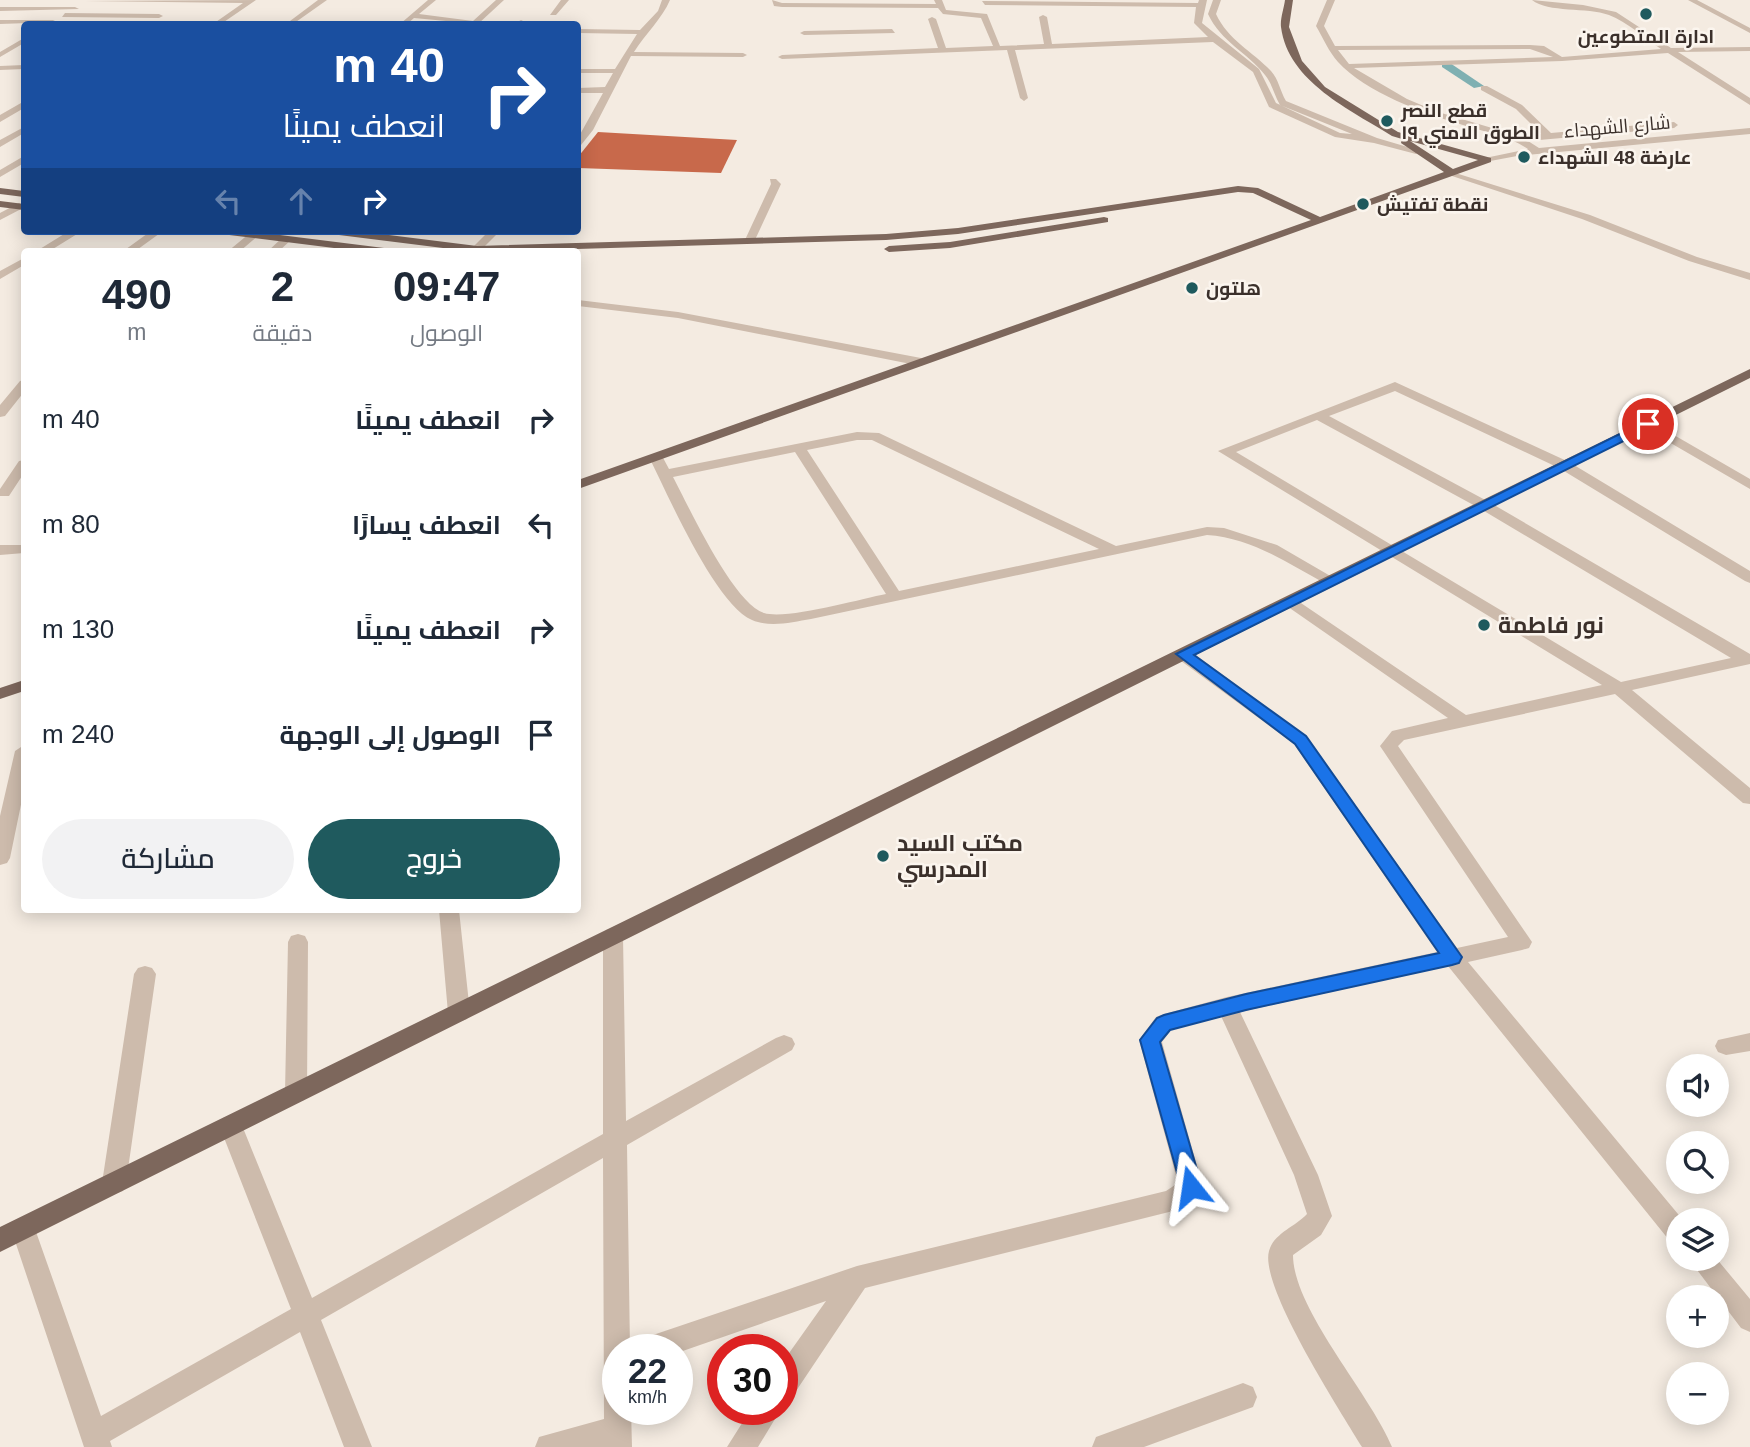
<!DOCTYPE html>
<html lang="ar">
<meta charset="utf-8">
<style>
body{margin:0;font-family:Helvetica,Cairo,sans-serif;background:#f2f2f3;color:#1f2937;direction:rtl;height:100vh;display:flex;flex-direction:column;font-size:26px;white-space:nowrap}
*{box-sizing:border-box;margin:0}
p{font-size:23px;color:#747a83}
.icon{flex:none;width:38px;height:38px;fill:none;stroke:currentColor;stroke-width:2;stroke-linecap:round;stroke-linejoin:round}
.map{position:relative;flex:1;overflow:hidden;direction:ltr}
.sheet{position:absolute;left:21px;top:248px;width:560px;height:665px;display:flex;flex-direction:column;background:#fff;border-radius:7px;box-shadow:0 4px 18px #0003;direction:rtl}
.sheet>*{flex:none}
.banner{position:absolute;left:21px;top:21px;width:560px;height:214px;border-radius:7px;box-shadow:0 4px 18px #0003;direction:rtl;background:#1a4fa0;color:#fff;overflow:hidden}
.buttons{position:absolute;left:1666px;top:1054px;display:grid;gap:14px}
.buttons a{display:grid;place-items:center;width:63px;height:63px;border-radius:50%;background:#fff;box-shadow:0 4px 18px #0003;font-size:35px}
.speed{position:absolute;left:602px;top:1334px;display:flex;gap:14px;font-size:35px;font-weight:700;text-align:center}
.speed>*{display:grid;place-content:center;width:91px;height:91px;border-radius:50%;background:#fff;box-shadow:0 4px 18px #0003;line-height:1}
.speed small{font-size:18px;font-weight:400}
.speed .limit{border:10px solid #d22;background:#fff;color:#111}
.pin{position:absolute;display:grid;place-items:center;width:60px;height:60px;color:#fff;margin:-30px;border:4px solid #fff;border-radius:50%;box-shadow:0 2px 7px #0007}
.me{position:absolute;width:77px;margin:-38px;rotate:345deg;stroke-linejoin:round;filter:drop-shadow(0 0 5px #0008)}
.turn{display:flex;align-items:center;gap:24px;height:147px;padding:0 21px;font-size:32px}
.turn .icon{width:91px;height:91px;stroke-width:2.5}
.turn b{display:block;font-size:49px;line-height:60px}
.lanes{display:flex;align-items:center;height:66px;padding:0 21px;background:#0003;justify-content:center;gap:35px;direction:ltr}
.lanes .off{opacity:.35}
.eta{display:flex;justify-content:space-evenly;align-items:center;height:119px;text-align:center}
.eta b{font-size:42px;font-weight:600;line-height:49px}
.primary-button{display:flex;gap:14px;margin-top:auto;padding:14px 21px}
.primary-button a{flex:1;height:80px;border-radius:42px;background:#1f5a5e;color:#fff;font-size:28px;font-weight:600;line-height:80px;text-align:center}
.primary-button a+a{background:#f2f2f3;color:#1f2937}
ul{padding:0;list-style:none}
li{display:flex;align-items:center;gap:21px;height:105px;padding:0 21px}
li div{flex:1}
li b{display:block;font-size:26px}
li em{font-style:normal}
.map>svg:first-child{display:block}
</style>
<div class="map">
<svg width="1750" height="1447" viewBox="0 0 1750 1447">
<rect width="100%" height="100%" fill="#f4ebe1"/>
<g fill="none" stroke-linecap="round" stroke-linejoin="round">
<path fill="#7fb0b2" fill-rule="evenodd" d="M 1442,63 L 1450,63 L 1484,86 L 1474,88 L 1442,67 Z"/>
</g>
<path fill="#c8694b" d="M 598,132 L 737,140 L 721,173 L 578,168 L 578,157 Z"/>
<g fill="none" stroke-linecap="round" stroke-linejoin="round">
<path fill="#cdbbac" fill-rule="evenodd" d="M 256,0 L 221,24 L 213,24 L 243,3 L 85,1 Z
M 318,0 L 327,0 L 293,24 L 286,24 Z
M 428,0 L 436,0 L 419,14 L 473,21 L 496,0 L 504,0 L 478,24 L 414,18 L 407,24 L 400,24 Z
M 561,0 L 569,0 L 556,15 L 550,15 Z
M 662,0 L 670,0 C 662,19 645,34 634,52 L 743,53 L 747,55 L 743,57 L 631,56 L 593,130 L 581,145 L 578,146 L 578,138 L 603,93 L 578,93 L 578,88 L 605,87 L 613,73 L 578,73 L 578,69 L 615,69 L 637,34 L 578,33 L 578,29 L 640,30 L 658,11 Z
M 772,0 L 782,3 L 936,4 L 934,0 L 942,0 L 946,10 L 987,14 L 1000,46 L 1044,44 L 1039,17 L 1043,15 L 1047,17 L 1052,44 L 1208,37 L 1194,23 L 1196,7 L 985,5 L 982,1 L 1198,3 L 1199,0 L 1207,0 L 1202,23 L 1259,69 L 1276,103 L 1340,133 L 1352,134 L 1280,105 C 1274,95 1272,83 1265,75 C 1247,52 1221,42 1208,14 L 1213,0 L 1221,0 L 1216,14 C 1228,40 1252,51 1271,71 C 1279,80 1280,91 1286,101 L 1377,138 L 1421,151 L 1416,154 L 1374,143 L 1335,137 L 1269,107 L 1253,72 L 1213,42 L 1015,50 L 1028,98 L 1024,101 L 1020,98 L 1007,50 L 782,59 L 778,57 L 782,55 L 938,48 L 928,19 L 932,17 L 936,19 L 946,48 L 993,46 L 981,18 L 943,14 L 938,8 L 782,7 L 774,6 Z
M 1327,0 L 1335,0 L 1324,26 L 1335,46 L 1530,45 L 1544,46 L 1562,57 L 1661,49 C 1645,38 1627,22 1609,15 C 1587,7 1548,13 1532,0 L 1583,5 L 1616,12 L 1671,48 L 1750,47 L 1750,51 L 1678,52 L 1750,98 L 1750,105 L 1668,53 L 1562,61 L 1354,68 L 1407,99 L 1438,112 L 1519,136 L 1541,134 L 1516,109 L 1481,90 L 1481,86 L 1487,86 L 1522,105 L 1551,133 L 1674,122 L 1678,125 L 1674,128 L 1528,141 L 1539,148 L 1750,128 L 1750,134 L 1517,156 L 1485,162 L 1485,158 L 1528,149 C 1509,136 1485,132 1463,125 C 1425,114 1365,92 1338,62 C 1329,52 1323,38 1316,26 ZM 1530,49 L 1553,57 L 1349,64 L 1338,50 Z
M 1688,0 L 1697,0 L 1750,28 L 1750,33 Z
M 0,7 L 75,7 L 79,9 L 0,11 Z
M 65,13 L 159,14 L 163,16 L 159,18 L 62,17 Z
M 0,20 L 53,20 L 57,22 L 0,24 Z
M 521,20 L 525,22 L 522,24 L 514,24 Z
M 892,29 L 895,33 L 804,35 L 800,33 L 804,31 Z
M 24,38 L 24,43 L 0,57 L 0,52 Z
M 24,65 L 24,69 L 0,70 L 0,66 Z
M 21,103 L 24,103 L 24,108 L 0,122 L 0,115 Z
M 24,127 L 24,133 L 0,147 L 0,140 Z
M 24,156 L 24,163 L 0,177 L 0,170 Z
M 1449,171 L 1590,215 L 1697,257 L 1750,273 L 1750,280 L 1689,261 L 1582,219 L 1449,175 Z
M 770,179 L 776,179 L 781,184 L 754,242 L 745,244 L 744,242 L 771,184 Z
M 19,203 L 24,206 L 23,208 L 0,220 L 0,213 Z
M 69,231 L 82,231 L 48,252 L 35,252 Z
M 151,231 L 163,231 L 134,252 L 122,252 Z
M 489,231 L 500,231 L 479,252 L 468,252 Z
M 250,233 L 259,235 L 239,252 L 227,252 Z
M 283,237 L 292,239 L 278,252 L 267,252 Z
M 24,258 L 24,265 L 0,279 L 0,271 Z
M 578,300 L 678,312 L 921,358 L 927,362 L 921,366 L 678,318 L 578,306 Z
M 24,380 L 24,392 L 5,416 L 0,417 L 0,405 L 20,381 Z
M 1395,382 L 1569,462 L 1750,571 L 1750,583 L 1745,581 L 1559,468 L 1395,391 L 1329,416 L 1489,502 L 1750,654 L 1750,664 L 1632,690 L 1750,788 L 1750,804 L 1743,803 L 1615,694 L 1404,740 L 1398,746 L 1532,942 L 1529,948 L 1522,950 L 1468,962 L 1683,1220 L 1678,1220 L 1678,1243 L 1669,1240 L 1448,966 L 1240,1012 L 1318,1175 L 1332,1216 L 1321,1235 L 1293,1255 C 1293,1309 1371,1395 1392,1447 L 1362,1447 C 1341,1412 1259,1286 1269,1251 C 1274,1233 1295,1227 1307,1214 L 1294,1175 L 1221,1016 L 1171,1030 L 1162,1042 L 1203,1187 L 1200,1195 L 1181,1209 L 865,1288 L 792,1397 L 782,1400 L 782,1363 L 826,1301 L 677,1353 L 677,1349 L 637,1349 L 641,1340 L 650,1336 L 857,1266 L 1166,1191 L 1178,1183 L 1139,1040 L 1156,1017 L 1164,1014 L 1227,997 L 1437,952 L 1294,744 L 1177,658 L 1175,654 L 1177,650 L 1189,650 L 1306,736 L 1457,948 L 1508,937 L 1380,746 L 1392,731 L 1448,718 L 1281,602 L 1289,597 L 1295,599 L 1466,715 L 1602,685 L 1218,451 ZM 1317,420 L 1479,508 L 1731,658 L 1621,682 L 1236,452 Z
M 1648,420 L 1750,479 L 1750,489 L 1643,427 L 1643,421 Z
M 857,432 L 879,433 L 1116,546 L 1207,527 L 1224,528 L 1277,545 L 1339,581 L 1331,586 L 1326,584 C 1287,563 1252,538 1207,535 L 811,619 C 792,622 771,628 752,620 C 715,604 668,495 649,457 L 656,453 L 661,454 L 669,469 ZM 857,440 L 872,440 L 1099,549 L 899,591 L 807,450 ZM 795,452 L 886,594 C 860,599 787,620 764,613 C 733,603 689,507 673,477 Z
M 24,460 L 24,473 L 9,496 L 0,496 L 0,489 L 19,461 Z
M 0,545 L 24,545 L 24,553 L 0,555 Z
M 24,745 L 24,790 L 10,858 L 7,863 L 0,865 L 0,816 L 15,751 Z
M 439,910 L 459,910 L 470,1013 L 467,1019 L 459,1022 L 451,1019 L 448,1013 Z
M 613,928 L 620,930 L 623,936 L 626,1121 L 776,1038 L 784,1035 L 792,1038 L 795,1044 L 792,1050 L 627,1145 L 630,1349 L 618,1349 L 618,1409 L 631,1409 L 632,1447 L 535,1447 L 539,1437 L 604,1419 L 603,1158 L 321,1320 L 372,1447 L 344,1447 L 300,1332 L 110,1441 L 112,1447 L 84,1447 L 11,1229 L 14,1221 L 23,1218 L 32,1221 L 35,1229 L 101,1416 L 291,1309 L 219,1125 L 223,1118 L 231,1115 L 239,1118 L 312,1298 L 603,1134 L 603,936 L 606,930 Z
M 298,934 L 305,936 L 308,942 L 307,1093 L 304,1100 L 296,1103 L 288,1100 L 285,1093 L 288,942 L 291,936 Z
M 145,966 L 152,968 L 156,974 L 126,1183 L 123,1191 L 114,1194 L 105,1191 L 102,1183 L 134,974 L 138,968 Z
M 1750,1033 L 1750,1051 L 1726,1055 L 1718,1052 L 1715,1046 L 1718,1040 Z
M 1688,1258 L 1716,1258 L 1750,1299 L 1750,1332 L 1741,1328 Z
M 1243,1383 L 1253,1387 L 1257,1397 L 1253,1407 L 1144,1447 L 1092,1447 L 1096,1437 Z
M 751,1409 L 781,1409 L 758,1447 L 727,1447 Z"/>
<path fill="#7d675c" fill-rule="evenodd" d="M 1285,0 L 1293,0 L 1289,27 L 1302,61 L 1325,87 L 1398,132 L 1491,158 L 1491,162 L 578,489 L 578,480 L 1311,220 L 1253,193 L 1238,192 L 958,234 L 886,240 L 475,252 L 331,234 L 326,231 L 357,231 L 477,246 L 886,234 L 958,228 L 1238,186 L 1258,188 L 1320,217 L 1444,172 L 1401,143 L 1402,139 L 1392,136 C 1351,110 1288,82 1281,27 C 1280,19 1284,8 1285,0 ZM 1410,141 L 1478,160 L 1453,169 Z
M 0,188 L 24,191 L 24,197 L 0,194 Z
M 0,201 L 24,204 L 24,210 L 0,207 Z
M 1104,217 L 1108,218 L 1108,222 L 950,248 L 889,252 L 884,249 L 889,246 L 950,242 Z
M 216,231 L 247,231 L 392,249 L 397,252 L 366,252 L 221,234 Z
M 1750,369 L 1750,378 L 0,1252 L 0,1227 Z
M 24,680 L 24,691 L 0,699 L 0,688 Z"/>
</g>
<path fill="#1a73e8" stroke="#114b97" stroke-width="2" d="M 1648,420 L 1652,421 L 1652,427 L 1194,655 L 1306,736 L 1462,957 L 1459,963 L 1452,965 L 1246,1010 L 1170,1030 L 1160,1042 L 1202,1187 L 1199,1194 L 1191,1197 L 1183,1194 L 1140,1040 L 1157,1018 L 1164,1015 L 1246,994 L 1439,953 L 1295,744 L 1176,654 Z"/>
<g fill="#1f5a5e" stroke="#fbf5ee" stroke-width="2.5">
<circle cx="1646" cy="14" r="7"/>
<circle cx="1387" cy="121" r="7"/>
<circle cx="1524" cy="157" r="7"/>
<circle cx="1363" cy="204" r="7"/>
<circle cx="1192" cy="288" r="7"/>
<circle cx="1484" cy="625" r="7"/>
<circle cx="883" cy="856" r="7"/>
</g>
<g text-anchor="middle" stroke-width="5" stroke-linejoin="round" paint-order="stroke">
<g font-size="19" font-weight="bold" fill="#3b302b" stroke="#fbf5ee" text-anchor="start">
<text x="1646" y="43" text-anchor="middle">ادارة المتطوعين</text>
<text x="1401" y="117">قطع النصر<tspan x="1401" dy="22">الطوق الامني ۱۹</tspan></text>
<text x="1538" y="164">عارضة 48 الشهداء</text>
<text x="1377" y="211">نقطة تفتيش</text>
<text x="1206" y="295">هلتون</text>
</g>
<g font-size="19" fill="#3b302b" stroke="#fbf5ee">
<text transform="translate(1617 126) rotate(-5)" y="7">شارع الشهداء</text>
</g>
<g font-size="23" font-weight="bold" fill="#3b302b" stroke="#fbf5ee" text-anchor="start">
<text x="1498" y="633">نور فاطمة</text>
<text x="897" y="851">مكتب السيد<tspan x="897" dy="26">المدرسي</tspan></text>
</g>
</g>
</svg>
<div class="buttons">
<a><svg class="icon" aria-label="sound" viewBox="0 0 24 24"><path d="M4 9h4l5-4v14l-5-4H4zM17 9q2 3 0 6"/></svg></a>
<a><svg class="icon" aria-label="search" viewBox="0 0 24 24"><circle cx="10" cy="10" r="6"/><path d="M15 15l6 6"/></svg></a>
<a><svg class="icon" aria-label="layers" viewBox="0 0 24 24"><path d="M12 4l9 5-9 5-9-5zM3 14l9 5 9-5"/></svg></a>
<a>+</a>
<a>−</a>
</div>
<div class="speed"><div>22<small>km/h</small></div><div class="limit">30</div></div>
<div class="pin" style="left:1648px;top:424px;background:#d93025"><svg class="icon" aria-label="arrive" viewBox="0 0 24 24"><path d="M6 21V4h12l-3 4 3 4H6"/></svg></div>
<svg class="me" style="left:1191px;top:1187px" viewBox="-20 -20 40 40"><path d="M0-17L14 15 0 8-14 15z" fill="#1a73e8" stroke="#fff" stroke-width="4"/></svg>
<div class="banner">
<div class="turn"><svg class="icon" aria-label="right" viewBox="0 0 24 24"><path d="M7 20v-9h11M14 6l5 5-5 5"/></svg><div><b>40 m</b>انعطف يمينًا</div></div>
<div class="lanes"><svg class="icon off" aria-label="left" viewBox="0 0 24 24"><path d="M17 20v-9H6M10 6l-5 5 5 5"/></svg><svg class="icon off" aria-label="ahead" viewBox="0 0 24 24"><path d="M12 20V5M6 11l6-6 6 6"/></svg><svg class="icon" aria-label="right" viewBox="0 0 24 24"><path d="M7 20v-9h11M14 6l5 5-5 5"/></svg></div>
</div>
<section class="sheet">
<div class="eta">
<div><b>09:47</b><p>الوصول</p></div>
<div><b>2</b><p>دقيقة</p></div>
<div><b>490</b><p>m</p></div>
</div>
<ul>
<li><svg class="icon" aria-label="right" viewBox="0 0 24 24"><path d="M7 20v-9h11M14 6l5 5-5 5"/></svg><div><b>انعطف يمينًا</b></div><em>40 m</em></li>
<li><svg class="icon" aria-label="left" viewBox="0 0 24 24"><path d="M17 20v-9H6M10 6l-5 5 5 5"/></svg><div><b>انعطف يسارًا</b></div><em>80 m</em></li>
<li><svg class="icon" aria-label="right" viewBox="0 0 24 24"><path d="M7 20v-9h11M14 6l5 5-5 5"/></svg><div><b>انعطف يمينًا</b></div><em>130 m</em></li>
<li><svg class="icon" aria-label="arrive" viewBox="0 0 24 24"><path d="M6 21V4h12l-3 4 3 4H6"/></svg><div><b>الوصول إلى الوجهة</b></div><em>240 m</em></li>
</ul>
<div class="primary-button"><a>خروج</a><a>مشاركة</a></div>
</section>
</div>
